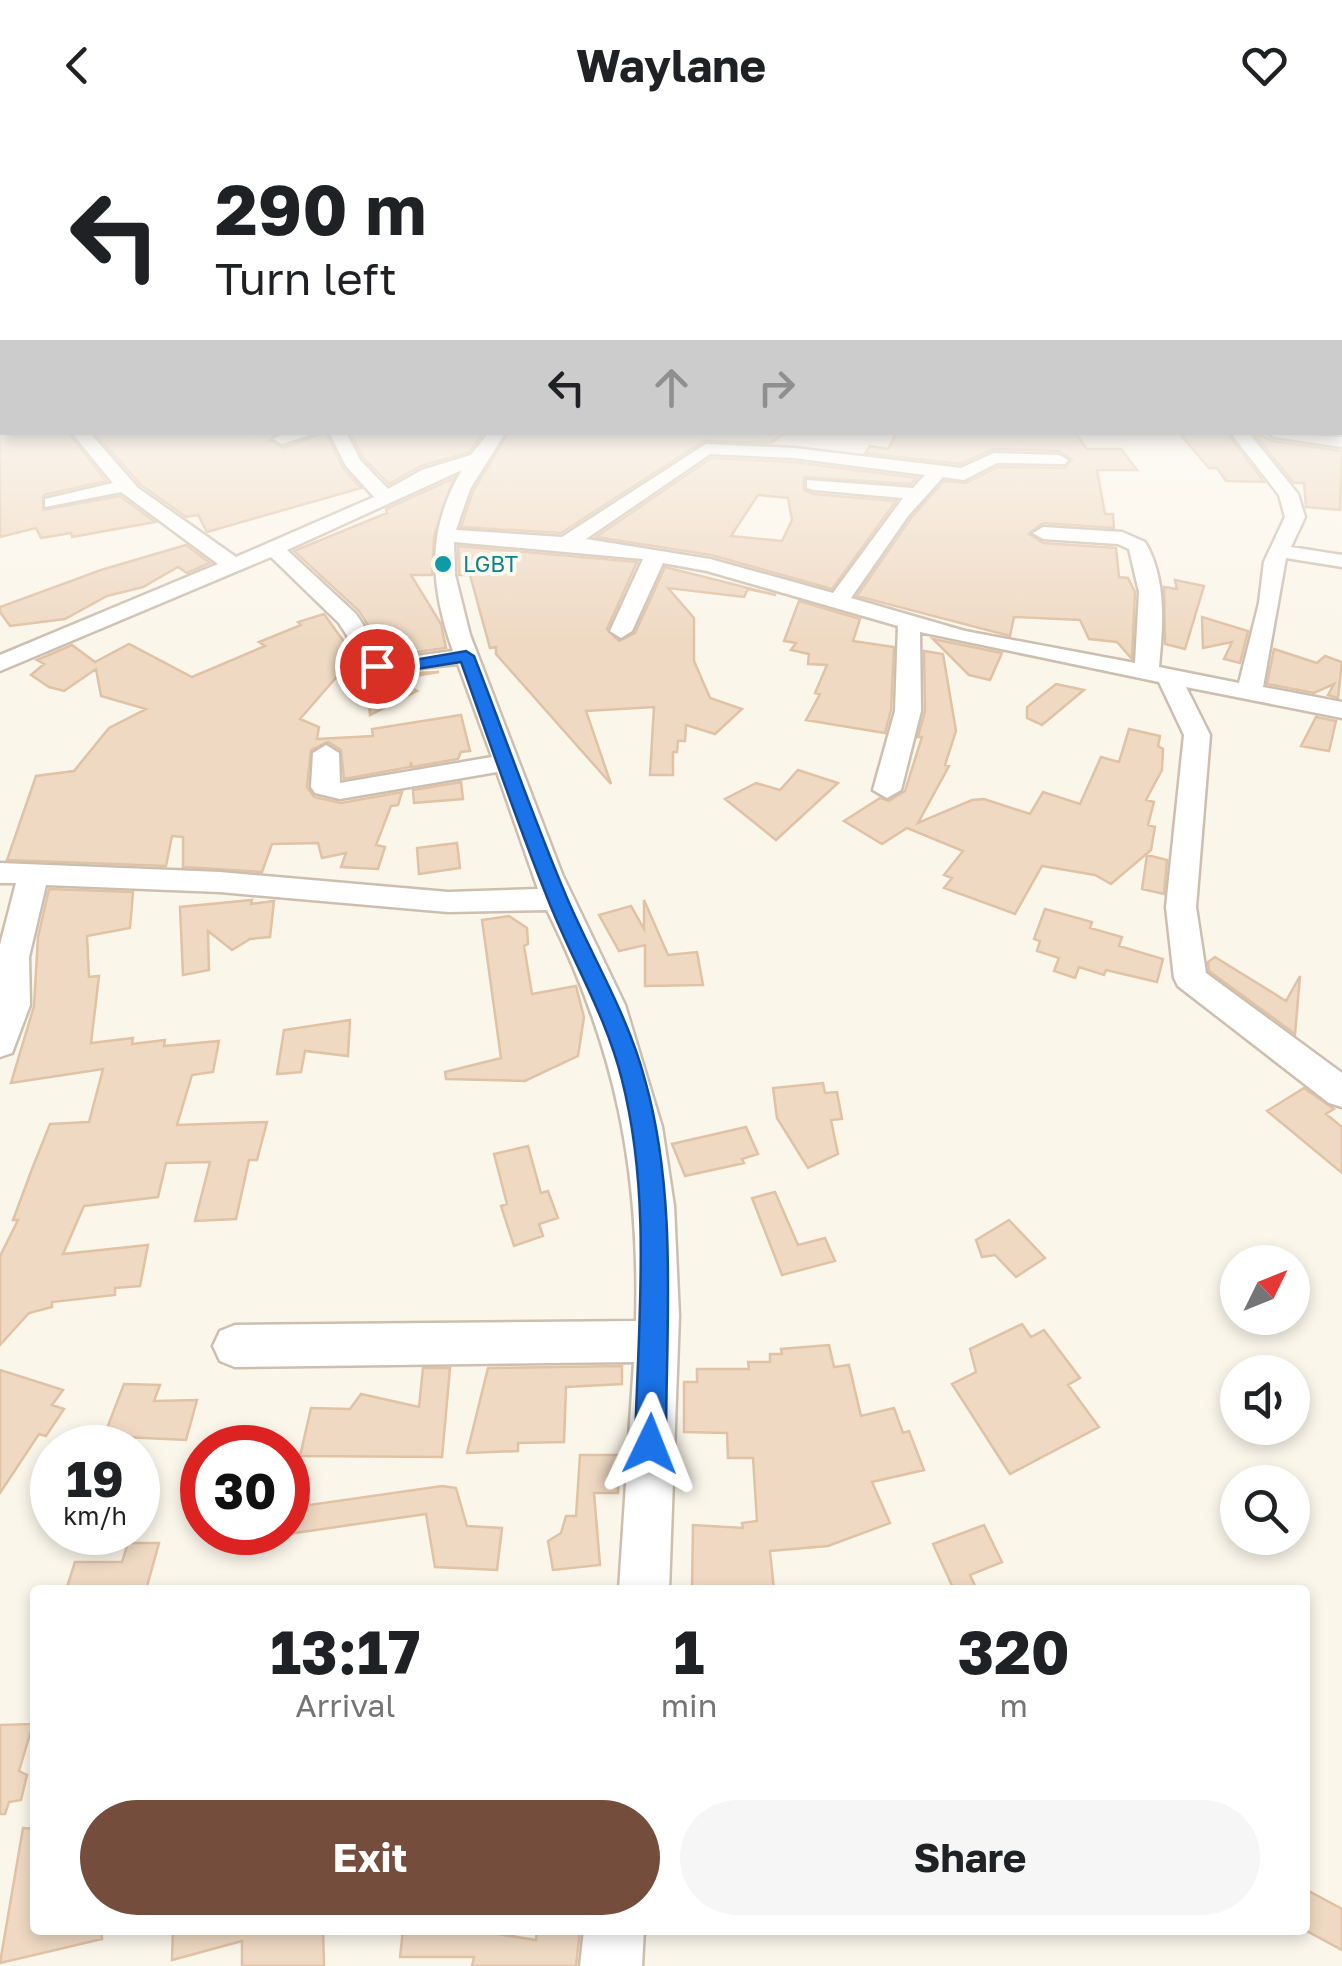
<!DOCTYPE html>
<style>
body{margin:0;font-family:"Golos Text",sans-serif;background:#f6f6f6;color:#202124;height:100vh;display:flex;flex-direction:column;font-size:38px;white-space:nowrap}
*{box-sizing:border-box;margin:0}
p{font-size:32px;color:#757577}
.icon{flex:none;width:55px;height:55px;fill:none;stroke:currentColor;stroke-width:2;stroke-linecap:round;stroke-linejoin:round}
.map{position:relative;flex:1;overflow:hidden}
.panel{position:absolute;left:30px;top:1455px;width:1280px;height:350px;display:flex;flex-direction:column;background:#fff;border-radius:10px;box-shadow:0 5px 15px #0003}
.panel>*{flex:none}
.top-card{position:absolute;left:0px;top:0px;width:1342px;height:305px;box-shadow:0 5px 15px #0003;background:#fff;color:#202124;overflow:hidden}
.needle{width:65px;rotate:47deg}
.fabs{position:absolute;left:1220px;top:1115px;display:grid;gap:20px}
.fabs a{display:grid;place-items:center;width:90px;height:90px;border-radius:50%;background:#fff;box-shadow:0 5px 15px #0003;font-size:50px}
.speed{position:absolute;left:30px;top:1295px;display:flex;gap:20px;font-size:50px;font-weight:700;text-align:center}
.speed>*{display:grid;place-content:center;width:130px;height:130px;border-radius:50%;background:#fff;box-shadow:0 5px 15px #0003;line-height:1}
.speed small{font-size:25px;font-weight:400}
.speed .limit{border:15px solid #d22;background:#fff;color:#111}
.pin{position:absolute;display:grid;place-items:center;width:85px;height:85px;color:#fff;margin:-42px;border:5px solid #fff;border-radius:50%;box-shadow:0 2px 10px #0007}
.me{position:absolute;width:110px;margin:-55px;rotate:2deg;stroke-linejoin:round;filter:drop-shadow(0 0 8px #0008)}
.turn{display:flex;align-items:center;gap:35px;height:210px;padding:0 50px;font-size:45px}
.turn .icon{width:130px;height:130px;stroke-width:2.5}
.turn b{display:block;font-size:70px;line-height:85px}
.lanes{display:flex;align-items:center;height:95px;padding:0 50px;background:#0003;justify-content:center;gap:50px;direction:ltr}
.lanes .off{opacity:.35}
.eta{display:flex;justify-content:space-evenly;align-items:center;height:170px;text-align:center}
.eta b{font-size:60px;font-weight:700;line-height:70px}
.action{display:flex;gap:20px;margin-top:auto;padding:20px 50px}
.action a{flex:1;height:115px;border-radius:60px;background:#754d3c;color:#fff;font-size:40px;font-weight:700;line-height:115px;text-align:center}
.action a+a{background:#f6f6f6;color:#202124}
header{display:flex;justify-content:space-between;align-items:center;height:130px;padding:0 50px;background:#fff;font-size:45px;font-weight:700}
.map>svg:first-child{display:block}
</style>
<header><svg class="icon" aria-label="back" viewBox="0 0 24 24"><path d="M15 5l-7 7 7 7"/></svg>Waylane<svg class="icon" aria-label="heart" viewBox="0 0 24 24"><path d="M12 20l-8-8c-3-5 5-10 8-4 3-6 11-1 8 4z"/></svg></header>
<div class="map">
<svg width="1342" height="1836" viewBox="0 0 1342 1836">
<rect width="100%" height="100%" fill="#fbf6ea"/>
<path fill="#efd9c3" stroke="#e0c2a5" stroke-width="2.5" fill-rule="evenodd" d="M 0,302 L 68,302 L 106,351 L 44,365 L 43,380 L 120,366 L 155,392 L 72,407 L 71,403 L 41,408 L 36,398 L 0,407 Z
M 94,302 L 278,302 L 269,310 L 283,318 L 326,302 L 343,338 L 361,358 L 207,402 L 198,385 L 186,387 L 141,355 Z
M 350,302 L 484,302 L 469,322 L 421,336 L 389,354 L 363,328 Z
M 509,302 L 786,302 L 771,313 L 704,311 L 561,403 L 461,397 L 473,361 Z
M 897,302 L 1075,302 L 1087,319 L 1121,319 L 1137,340 L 1097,340 L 1105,384 L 1113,384 L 1114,398 L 1043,393 L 1029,404 L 1043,413 L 1116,418 L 1119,447 L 1128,448 L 1135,462 L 1132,529 L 1117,512 L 1089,509 L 1080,490 L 1014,487 L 1010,506 L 857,466 L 911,388 L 944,351 L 966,353 L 998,337 L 1065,338 L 1072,329 L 1059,321 L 994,319 L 960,334 L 865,323 L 870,316 L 888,319 Z
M 1199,302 L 1226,302 L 1264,352 L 1226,351 L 1217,338 L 1209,338 L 1181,305 Z
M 1253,302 L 1273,311 L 1342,321 L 1340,380 L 1306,377 L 1304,353 L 1294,353 Z
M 711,328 L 794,332 L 917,348 L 911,354 L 804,347 L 804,360 L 813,364 L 896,371 L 832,459 L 711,425 L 596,407 ZM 758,365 L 788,368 L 792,390 L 782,411 L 731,406 Z
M 454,348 L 434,406 L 432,445 L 411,445 L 441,494 L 446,518 L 388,526 L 359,481 L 294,421 L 387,383 L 386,379 Z
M 186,415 L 210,433 L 187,443 L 178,437 L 143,457 L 107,466 L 65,489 L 10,496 L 0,482 L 0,477 L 101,440 Z
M 458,416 L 637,432 L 607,499 L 619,511 L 635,503 L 665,437 L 776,465 L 748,459 L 744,467 L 668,458 L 694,488 L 694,531 L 710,568 L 742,579 L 715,604 L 686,595 L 685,611 L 678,611 L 677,622 L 673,622 L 673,645 L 650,645 L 654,577 L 586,581 L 611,654 L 496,524 L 496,517 L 490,518 L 470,445 L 459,445 Z
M 1175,450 L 1204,456 L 1185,519 L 1165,514 L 1164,457 L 1177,459 Z
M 799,471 L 860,489 L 853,511 L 894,517 L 891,580 L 885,603 L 806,590 L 820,564 L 815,563 L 827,535 L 808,534 L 809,524 L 791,520 L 796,513 L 784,511 Z
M 324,484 L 368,545 L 439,542 L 396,549 L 417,561 L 370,585 L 368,558 L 340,543 L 300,589 L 319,597 L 317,609 L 373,606 L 372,599 L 461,585 L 470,621 L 461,622 L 458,629 L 412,637 L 411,632 L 410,637 L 344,649 L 341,620 L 328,612 L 311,620 L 307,657 L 314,667 L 341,673 L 402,662 L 398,675 L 391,676 L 376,715 L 385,717 L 378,739 L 341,737 L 346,723 L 322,728 L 318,713 L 272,714 L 262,742 L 183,737 L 183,707 L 172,706 L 166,736 L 7,730 L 36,646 L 74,641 L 109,598 L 146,579 L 101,566 L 96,539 L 64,561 L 49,557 L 31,545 L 44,534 L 37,530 L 72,515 L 95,532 L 129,514 L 192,547 L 265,516 L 259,512 L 301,495 L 298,492 Z
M 1202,487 L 1248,501 L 1240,533 L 1224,529 L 1232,512 L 1203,518 Z
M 933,509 L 1002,523 L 990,550 L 969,545 Z
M 1274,519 L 1317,533 L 1325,526 L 1342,532 L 1338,568 L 1328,565 L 1334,554 L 1314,563 L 1267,554 Z
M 924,521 L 943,524 L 956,601 L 945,635 L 949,636 L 918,693 L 972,670 L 984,669 L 1030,684 L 1043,662 L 1080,674 L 1101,627 L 1119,632 L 1129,599 L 1160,606 L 1158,616 L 1163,619 L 1162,640 L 1146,670 L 1154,672 L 1148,695 L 1155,697 L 1151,720 L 1111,754 L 1095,745 L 1042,736 L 1015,784 L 944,758 L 952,748 L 944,745 L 963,721 L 907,698 L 882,714 L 844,691 L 880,668 L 889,671 L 905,661 L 922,607 L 918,607 L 925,581 Z
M 1056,554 L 1084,560 L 1042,595 L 1027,588 L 1027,577 Z
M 1316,587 L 1336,591 L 1329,621 L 1301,616 Z
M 798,640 L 838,653 L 776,710 L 725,669 L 756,653 L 780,660 Z
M 461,652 L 463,669 L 414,673 L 413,660 Z
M 457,713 L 460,738 L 419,744 L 417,718 Z
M 1147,725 L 1167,730 L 1164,764 L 1142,759 Z
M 49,759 L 133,762 L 130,798 L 87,806 L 89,847 L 99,846 L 91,913 L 133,908 L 132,914 L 165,910 L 164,916 L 219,911 L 213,942 L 192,945 L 177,995 L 267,992 L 257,1030 L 249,1030 L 236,1089 L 195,1091 L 210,1032 L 166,1033 L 158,1067 L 84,1076 L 63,1124 L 148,1115 L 140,1156 L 115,1158 L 115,1165 L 52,1172 L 52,1177 L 29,1183 L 0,1215 L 0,1126 L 18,1090 L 13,1090 L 32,1039 L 50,994 L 89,992 L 103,939 L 11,953 L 34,876 L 38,807 Z
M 252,770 L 251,774 L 274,771 L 270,807 L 250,809 L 232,820 L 208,801 L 209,840 L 183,845 L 180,777 Z
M 644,770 L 668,825 L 697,822 L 703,855 L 645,856 L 645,815 L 619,821 L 599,785 L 631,776 L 644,799 Z
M 1045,779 L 1092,792 L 1090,798 L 1122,807 L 1119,816 L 1163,829 L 1157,852 L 1106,840 L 1104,845 L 1079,837 L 1075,848 L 1054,841 L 1059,828 L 1037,821 L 1040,811 L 1034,809 Z
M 509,786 L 527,798 L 528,814 L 524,816 L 532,864 L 576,856 L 584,887 L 578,926 L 525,951 L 446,949 L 445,942 L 501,928 L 482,790 Z
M 1215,827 L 1286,871 L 1300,846 L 1295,904 L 1209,841 L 1208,832 Z
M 350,890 L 348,926 L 305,921 L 301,942 L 277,944 L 284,900 Z
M 823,953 L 825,963 L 837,962 L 842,989 L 831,990 L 838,1024 L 808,1038 L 777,988 L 773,958 Z
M 1304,958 L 1334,979 L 1326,984 L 1342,997 L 1342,1043 L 1267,981 Z
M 746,997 L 758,1024 L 742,1029 L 744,1033 L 685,1046 L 672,1014 Z
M 528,1016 L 541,1063 L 548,1061 L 558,1088 L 539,1094 L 543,1106 L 514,1116 L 501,1076 L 507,1074 L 494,1024 Z
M 775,1062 L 798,1115 L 825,1108 L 835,1131 L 782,1145 L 752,1068 Z
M 1009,1090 L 1045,1128 L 1016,1147 L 995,1125 L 982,1127 L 976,1110 Z
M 1022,1194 L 1031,1207 L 1044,1200 L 1080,1248 L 1068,1255 L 1099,1297 L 1010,1344 L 952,1254 L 976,1242 L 970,1219 Z
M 829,1215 L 834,1237 L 849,1235 L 861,1286 L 894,1278 L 903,1303 L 909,1301 L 924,1340 L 872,1352 L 890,1393 L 828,1416 L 770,1421 L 774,1460 L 692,1460 L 693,1395 L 743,1398 L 742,1393 L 757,1391 L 753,1328 L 728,1328 L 727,1303 L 684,1302 L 684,1252 L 697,1252 L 697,1239 L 749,1239 L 748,1232 L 770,1232 L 770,1224 L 782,1224 L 781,1219 Z
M 622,1236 L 622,1254 L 566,1257 L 564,1312 L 518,1313 L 518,1321 L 467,1323 L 488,1238 Z
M 423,1238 L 450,1238 L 442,1327 L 300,1326 L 311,1278 L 350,1279 L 361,1264 L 419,1277 Z
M 0,1240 L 63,1260 L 52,1275 L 64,1279 L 46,1306 L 39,1304 L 0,1363 Z
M 124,1254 L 160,1255 L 154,1271 L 197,1270 L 186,1310 L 104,1306 Z
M 580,1325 L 619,1325 L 618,1363 L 594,1363 L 600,1435 L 553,1440 L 548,1411 L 561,1403 L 566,1386 L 576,1386 Z
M 442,1356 L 456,1358 L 467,1396 L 502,1398 L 497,1440 L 435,1437 L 426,1384 L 288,1404 L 288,1378 Z
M 984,1395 L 1002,1432 L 970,1445 L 977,1460 L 954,1460 L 933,1414 Z
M 128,1413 L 159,1413 L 146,1460 L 66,1460 L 75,1432 L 122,1432 Z
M 33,1594 L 19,1641 L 27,1645 L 21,1670 L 9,1672 L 5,1684 L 0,1684 L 0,1595 Z
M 23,1698 L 35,1699 L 35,1800 L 101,1800 L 102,1809 L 0,1833 Z
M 1305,1759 L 1342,1779 L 1342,1820 L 1305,1800 Z
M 173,1800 L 323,1800 L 324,1836 L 242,1836 L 242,1811 L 172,1830 Z
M 403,1800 L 472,1800 L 536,1810 L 537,1800 L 580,1800 L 576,1836 L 472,1836 L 474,1827 L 400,1827 Z"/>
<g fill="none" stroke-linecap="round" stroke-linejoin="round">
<defs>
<path id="minor" d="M 71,302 L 89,302 L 138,358 L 236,427 L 374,367 L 346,336 L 329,302 L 346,302 L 360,330 L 388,359 L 422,340 L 471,325 L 489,302 L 506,302 L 470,359 L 456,400 L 562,407 L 706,314 L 794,318 L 961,338 L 994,323 L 1059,325 L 1068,330 L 1065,334 L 997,333 L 964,350 L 943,347 L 908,386 L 851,468 L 965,501 L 1135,533 L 1139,462 L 1129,419 L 1118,414 L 1043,409 L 1033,403 L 1043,397 L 1122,402 L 1145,412 C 1167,449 1163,496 1159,537 L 1239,553 L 1259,473 L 1264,432 L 1285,387 L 1279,365 L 1230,302 L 1248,302 L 1298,364 L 1305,387 L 1291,417 L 1342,425 L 1342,437 L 1286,428 L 1263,557 L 1342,572 L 1342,588 L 1186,557 L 1210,605 L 1196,777 L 1206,843 L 1342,943 L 1342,977 L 1329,973 L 1178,856 L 1174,848 L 1166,777 L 1184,605 L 1159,552 L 920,502 L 921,581 L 901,660 L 887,668 L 873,660 L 895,581 L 898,496 L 707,441 L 663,433 L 632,501 L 621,508 L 610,501 L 643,429 L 454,412 L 455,445 L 470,505 L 562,744 L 625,875 L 662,997 L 674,1076 L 679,1186 L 669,1460 L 619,1460 L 634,1232 L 235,1237 L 220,1231 L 213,1216 L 220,1201 L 235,1195 L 636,1191 C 640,1037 615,917 547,780 L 448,782 L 220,762 L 46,755 L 29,827 L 30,875 L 12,923 L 0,927 L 0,815 L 16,753 L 0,753 L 0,733 L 220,742 L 448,762 L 538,759 L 497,642 L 340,669 L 315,663 L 311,657 L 313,623 L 326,615 L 339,623 L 340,653 L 492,627 L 458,534 L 371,543 L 339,493 L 271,427 L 0,541 L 0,525 L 218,434 L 121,362 L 45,377 L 45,369 L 113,353 ZM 710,324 L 794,328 L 925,345 L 913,358 L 807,350 L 807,358 L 814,360 L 903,368 L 833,463 L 710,429 L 586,409 ZM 462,340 C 426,400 430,456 453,521 L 386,530 L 356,484 L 287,420 Z
M 287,302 L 319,302 L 282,314 L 273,309 Z
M 1266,302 L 1342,307 L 1342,317 L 1274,307 Z
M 584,1800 L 644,1800 L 642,1836 L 580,1836 Z"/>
</defs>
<use href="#minor" stroke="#cdbfb0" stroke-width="5"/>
<use href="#minor" fill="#fff" fill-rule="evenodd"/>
</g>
<linearGradient id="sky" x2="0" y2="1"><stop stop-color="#97c4e6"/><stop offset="0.5" stop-color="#fdfbf6"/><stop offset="1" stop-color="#fdfbf6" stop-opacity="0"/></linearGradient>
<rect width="1342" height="510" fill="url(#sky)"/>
<path fill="#1a73e8" stroke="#114b97" stroke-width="2.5" d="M 466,521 L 474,526 C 505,606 533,688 567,768 C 593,829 628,885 645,950 C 678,1067 666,1193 666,1314 L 661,1324 L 650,1329 L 640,1324 L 635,1314 C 638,1193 652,1068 622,950 C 606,885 571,829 547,767 C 516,690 489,610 461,532 L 391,543 L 369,536 L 377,531 L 391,534 Z"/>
<circle fill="#0f9aa8" stroke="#fefaf0" stroke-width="4" cx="443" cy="434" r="10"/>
<g text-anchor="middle" stroke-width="8" stroke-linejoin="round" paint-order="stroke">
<g font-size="22" fill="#0d838f" stroke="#fefaf0" text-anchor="start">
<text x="463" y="442">LGBT</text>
</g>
</g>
</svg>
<div class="fabs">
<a><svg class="needle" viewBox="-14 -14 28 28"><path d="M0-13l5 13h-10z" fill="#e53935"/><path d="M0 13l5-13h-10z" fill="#757577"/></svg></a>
<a><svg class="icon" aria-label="sound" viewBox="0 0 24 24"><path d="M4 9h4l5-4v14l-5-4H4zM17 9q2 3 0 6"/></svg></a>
<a><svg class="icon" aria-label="search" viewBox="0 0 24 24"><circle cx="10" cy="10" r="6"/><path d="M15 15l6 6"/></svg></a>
</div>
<div class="speed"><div>19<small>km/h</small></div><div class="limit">30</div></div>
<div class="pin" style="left:377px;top:536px;background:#d93025"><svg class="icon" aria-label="arrive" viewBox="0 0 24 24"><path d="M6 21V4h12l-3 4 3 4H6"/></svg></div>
<svg class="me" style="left:650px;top:1314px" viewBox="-20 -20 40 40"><path d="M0-17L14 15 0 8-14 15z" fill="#1a73e8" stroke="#fff" stroke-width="4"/></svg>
<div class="top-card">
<div class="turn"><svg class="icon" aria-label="left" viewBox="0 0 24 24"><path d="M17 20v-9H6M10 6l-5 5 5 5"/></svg><div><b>290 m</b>Turn left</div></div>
<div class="lanes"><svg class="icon" aria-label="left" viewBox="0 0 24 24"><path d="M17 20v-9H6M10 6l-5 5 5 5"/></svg><svg class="icon off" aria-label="ahead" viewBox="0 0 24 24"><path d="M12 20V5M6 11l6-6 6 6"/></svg><svg class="icon off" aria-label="right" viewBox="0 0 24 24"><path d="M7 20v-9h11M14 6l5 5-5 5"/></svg></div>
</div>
<section class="panel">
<div class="eta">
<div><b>13:17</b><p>Arrival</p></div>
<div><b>1</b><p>min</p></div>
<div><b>320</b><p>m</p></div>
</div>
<div class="action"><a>Exit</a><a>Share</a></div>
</section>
</div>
